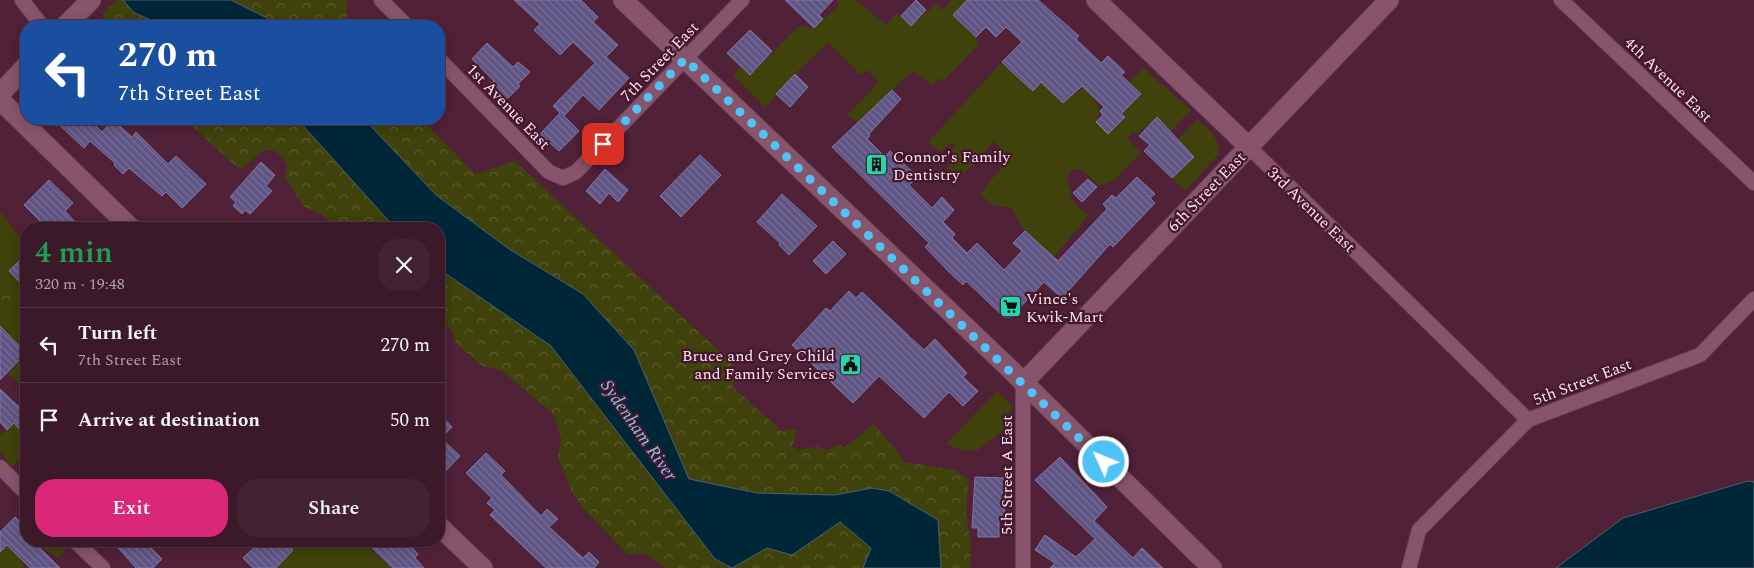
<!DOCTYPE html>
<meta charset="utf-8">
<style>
body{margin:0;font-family:Spectral,serif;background:#432231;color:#f1f3f6;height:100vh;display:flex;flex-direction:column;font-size:19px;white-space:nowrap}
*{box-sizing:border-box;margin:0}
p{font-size:16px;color:#aca0a8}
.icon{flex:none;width:28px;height:28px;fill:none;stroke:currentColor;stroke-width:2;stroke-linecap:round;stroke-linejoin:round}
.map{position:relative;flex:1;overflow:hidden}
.details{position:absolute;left:20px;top:222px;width:425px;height:325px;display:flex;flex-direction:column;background:#3c1929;border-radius:20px;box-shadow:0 2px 12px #0003,0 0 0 1px #553846}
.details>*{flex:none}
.guide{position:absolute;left:20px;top:20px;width:425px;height:105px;border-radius:20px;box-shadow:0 2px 12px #0003,0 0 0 1px #553846;background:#1a4fa0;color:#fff;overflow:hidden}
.pin{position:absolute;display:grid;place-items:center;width:42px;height:42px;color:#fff;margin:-21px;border-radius:10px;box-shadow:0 2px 8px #0006}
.me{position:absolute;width:55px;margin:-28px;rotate:314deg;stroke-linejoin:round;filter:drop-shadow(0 0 4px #0008)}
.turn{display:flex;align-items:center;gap:18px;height:105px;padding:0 15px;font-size:22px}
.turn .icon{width:65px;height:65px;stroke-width:2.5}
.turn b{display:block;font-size:35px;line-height:42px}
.round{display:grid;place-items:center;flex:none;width:52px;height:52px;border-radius:20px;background:#432231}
.head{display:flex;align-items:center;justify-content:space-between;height:85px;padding:0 15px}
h1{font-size:30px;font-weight:600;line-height:38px;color:#1e9e55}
.button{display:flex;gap:10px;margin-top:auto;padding:10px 15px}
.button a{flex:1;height:58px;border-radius:20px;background:#db2777;color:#fff;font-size:20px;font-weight:600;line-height:58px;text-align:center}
.button a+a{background:#432231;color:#f1f3f6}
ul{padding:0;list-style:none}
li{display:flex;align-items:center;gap:15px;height:75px;padding:0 15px;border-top:1px solid #553846}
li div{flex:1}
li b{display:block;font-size:19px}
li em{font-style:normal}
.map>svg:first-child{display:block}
</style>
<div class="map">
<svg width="1754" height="568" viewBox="0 0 1754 568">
<defs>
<pattern id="forest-crowns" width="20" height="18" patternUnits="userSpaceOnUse" patternTransform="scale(1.25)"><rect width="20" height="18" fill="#3f420a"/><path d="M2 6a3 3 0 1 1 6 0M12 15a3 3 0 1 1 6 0" fill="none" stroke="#5c5d2e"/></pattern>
<pattern id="building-back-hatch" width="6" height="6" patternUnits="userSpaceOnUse" patternTransform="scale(1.25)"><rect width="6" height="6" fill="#5f5584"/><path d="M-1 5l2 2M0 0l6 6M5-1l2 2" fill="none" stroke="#776d96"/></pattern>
</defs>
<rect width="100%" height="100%" fill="#502137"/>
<path fill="#3f420a" d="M 837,0 L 856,0 L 886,25 L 897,13 L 911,26 L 936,4 L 942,10 L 952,0 L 967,0 L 953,15 L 976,37 L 978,45 L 943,81 L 939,78 L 932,85 L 913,71 L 857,122 L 847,115 L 879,82 L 867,70 L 861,75 L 828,43 L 795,74 L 765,107 L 733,76 L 741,66 L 751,74 L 799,26 L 814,28 L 839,5 Z
M 1002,62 L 1033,91 L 1044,79 L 1059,95 L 1057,98 L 1062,103 L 1083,88 L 1093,97 L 1100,111 L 1096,122 L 1108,134 L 1125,118 L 1121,114 L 1141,95 L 1129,82 L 1143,68 L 1191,110 L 1171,131 L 1157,117 L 1137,134 L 1133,131 L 1127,139 L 1141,152 L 1114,181 L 1099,186 L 1081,169 L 1073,169 C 1066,176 1066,182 1071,190 L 1070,197 L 1078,207 L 1089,215 L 1054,257 L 1025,231 L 1011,208 L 993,205 L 980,194 L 1009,158 L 994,141 L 961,177 L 947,168 L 957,158 L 951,151 L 955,147 L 951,142 L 941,152 L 928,142 Z
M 1197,119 C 1209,130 1220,138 1219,154 L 1185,191 L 1172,178 L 1194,157 L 1177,140 Z
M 0,212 L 26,244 L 26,253 L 9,271 L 26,288 L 26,353 L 0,326 L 0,309 L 9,302 L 4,275 L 0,273 Z
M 26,354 L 26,388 L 8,374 Z
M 997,391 L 1011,404 C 1014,427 992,439 976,451 L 961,450 L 946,444 Z
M 14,423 L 21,431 L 26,426 L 26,442 L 23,445 L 26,448 L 26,454 L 12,467 L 0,452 L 0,435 Z
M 26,525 L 26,541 L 60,541 L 67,548 L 58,558 L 35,543 L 20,558 L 25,568 L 0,568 L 0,545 L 4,548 Z
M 298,541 L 360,541 L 393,568 L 277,568 L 293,550 Z"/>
<path fill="url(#forest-crowns)" d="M 116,0 L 123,0 L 133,12 L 164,26 L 106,26 L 103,14 Z
M 231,0 L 347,0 L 347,26 L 277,26 L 271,20 Z
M 185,119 L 297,119 L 396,229 L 334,229 L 323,215 L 303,206 L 285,178 L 287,164 L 276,151 L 265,149 L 240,170 Z
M 364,119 L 421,119 L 475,174 L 515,161 L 728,359 L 739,375 L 732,386 L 782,432 L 789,428 L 797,431 L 792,447 L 799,450 L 818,446 L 827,451 L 837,444 L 845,447 L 874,424 L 905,462 L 955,470 L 969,480 L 966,512 L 971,545 L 970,568 L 941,568 L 938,520 L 890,491 L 872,488 L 835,495 L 757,493 L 689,479 L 634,350 L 583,294 L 509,249 L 436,195 Z
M 439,269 L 551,346 L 715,559 L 731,568 L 666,568 L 646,554 L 627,554 L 582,507 L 572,492 L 558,457 L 561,438 L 555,416 L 502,371 L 482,366 L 456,343 L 451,329 L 439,322 Z
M 0,273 L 12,287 L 9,302 L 0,309 Z
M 840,522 L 871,548 L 863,568 L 732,568 L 767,548 L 792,555 Z"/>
<path fill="#002738" stroke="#4c606f" d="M 123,0 L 231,0 L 271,20 L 277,26 L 164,26 L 133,12 Z
M 297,119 L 364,119 L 436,195 L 509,249 L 583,294 L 634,350 L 689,479 L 757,493 L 835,495 L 872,488 L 889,491 L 938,520 L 941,568 L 863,568 L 871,548 L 840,522 L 792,555 L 767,548 L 732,568 L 715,559 L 551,346 L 439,269 L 439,229 L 396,229 Z
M 1748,481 L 1754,482 L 1754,568 L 1556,568 L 1623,518 Z"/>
<path fill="url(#building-back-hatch)" stroke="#7f76a7" d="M 514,0 L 581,0 L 598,17 L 593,22 L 618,45 L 606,57 L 629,78 L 599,110 L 583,95 L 564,116 L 579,131 L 559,151 L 540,134 L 560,113 L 553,106 L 595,63 L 573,42 L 560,55 L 534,30 L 540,24 Z
M 785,0 L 833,0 L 819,15 L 823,19 L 814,28 Z
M 916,0 L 926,10 L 911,26 L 901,16 Z
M 967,0 L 1038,0 L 1079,36 L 1076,39 L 1101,63 L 1108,56 L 1125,72 L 1121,75 L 1141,94 L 1121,114 L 1125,117 L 1108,134 L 1096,122 L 1103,115 L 1100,111 L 1104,107 L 1082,86 L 1063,103 L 1041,82 L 1033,91 L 1012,72 L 1002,62 L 1022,42 L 1006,27 L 996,37 L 986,27 L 976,37 L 953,15 Z
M 750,30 L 772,51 L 750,75 L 727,53 Z
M 487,43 L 513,67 L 518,62 L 530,72 L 518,84 L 520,86 L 506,100 L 490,84 L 494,81 L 472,59 Z
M 795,74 L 808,87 L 790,107 L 776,94 Z
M 892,90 L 901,99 L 869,134 L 870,136 L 867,139 L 885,157 L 890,151 L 918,177 L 909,185 L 932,208 L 942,197 L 954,210 L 943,222 L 955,234 L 952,238 L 967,253 L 977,243 L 1004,270 L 1022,251 L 1013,243 L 1025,231 L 1058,261 L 1107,209 L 1103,204 L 1112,195 L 1116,198 L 1137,177 L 1155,194 L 1150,198 L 1155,203 L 1113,247 L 1110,244 L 1062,298 L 1044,282 L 1011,317 L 1004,317 L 966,281 L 963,285 L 949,272 L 925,247 L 929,243 L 832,147 Z
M 1157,117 L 1194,157 L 1172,178 L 1144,151 L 1150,145 L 1139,136 Z
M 53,119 L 88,119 L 102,132 L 113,120 L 132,137 L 136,132 L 168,164 L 176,156 L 206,184 L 182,208 L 166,192 L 162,196 L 129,168 L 123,174 L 114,165 L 115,163 L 90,141 L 84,148 Z
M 700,155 L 721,175 L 681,217 L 660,196 Z
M 261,162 L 275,175 L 266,186 L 272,191 L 250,214 L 245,210 L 242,214 L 233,206 L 236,202 L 230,197 Z
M 605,169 L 628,190 L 618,202 L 609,193 L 600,204 L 586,191 Z
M 1088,179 L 1097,187 L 1082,202 L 1073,193 Z
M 49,180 L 73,203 L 65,211 L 82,229 L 48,229 L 24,205 Z
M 782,194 L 817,226 L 789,255 L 779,245 L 780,243 L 757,222 Z
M 833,241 L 846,254 L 826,274 L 813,261 Z
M 20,260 L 26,266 L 26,288 L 9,271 Z
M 849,291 L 856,298 L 862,292 L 924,350 L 935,339 L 967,373 L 963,377 L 978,391 L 963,406 L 949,392 L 924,418 L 879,376 L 853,403 L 792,345 L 826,308 L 830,311 Z
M 0,326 L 26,353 L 0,380 Z
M 0,389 L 19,407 L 26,401 L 26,437 L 14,423 L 7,430 L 0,422 Z
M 439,413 L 452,427 L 441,438 L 460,456 L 439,478 Z
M 486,453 L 505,471 L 501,475 L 541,516 L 547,509 L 558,519 L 549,527 L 583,558 L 589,552 L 599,562 L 594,568 L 546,568 L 490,515 L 495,510 L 487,503 L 492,498 L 466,473 Z
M 1060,457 L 1107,507 L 1094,521 L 1133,558 L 1142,548 L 1163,568 L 1050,568 L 1055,563 L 1035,550 L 1045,535 L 1076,557 L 1095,539 L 1035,480 Z
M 975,477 L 1006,478 L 1004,519 L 999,519 L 999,537 L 978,537 L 978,528 L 972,528 Z
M 15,517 L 25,526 L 22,530 L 26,535 L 26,541 L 33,541 L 60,568 L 30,568 L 7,545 L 0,552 L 0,532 Z
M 112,541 L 144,541 L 162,559 L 153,568 L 136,568 Z
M 261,541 L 284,541 L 293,550 L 276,568 L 253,568 L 243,558 Z
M 365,541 L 405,541 L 418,554 L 415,558 L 424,568 L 393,568 Z"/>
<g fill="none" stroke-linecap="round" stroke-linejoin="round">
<defs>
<path id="street" d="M 22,0 L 42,26
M 381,0 L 407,26
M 1561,0 L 1754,183
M 439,59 L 549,172 L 563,178 L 576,172 L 742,0
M 1248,146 L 1528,420
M 0,467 L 26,493
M 75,541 L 103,568
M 1023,568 L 1023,383
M 1409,568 L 1419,530 L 1528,420 L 1700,355 L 1754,299"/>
<path id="secondary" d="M 623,0 L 1011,370 L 1212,568
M 1096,0 L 1248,146
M 65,26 L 91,0
M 0,94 L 26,66
M 0,100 L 132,229
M 1023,383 L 1389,0
M 439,526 L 483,568"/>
</defs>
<use href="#street" stroke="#684155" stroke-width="16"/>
<use href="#secondary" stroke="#684155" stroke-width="21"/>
<use href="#street" stroke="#88546b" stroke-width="14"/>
<use href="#secondary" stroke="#88546b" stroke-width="19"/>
</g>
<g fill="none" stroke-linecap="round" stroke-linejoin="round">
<path stroke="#4fc3f7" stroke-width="9" stroke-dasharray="0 16.2" d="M 603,144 L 685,59 L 1104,462"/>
</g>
<defs>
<symbol id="building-square" viewBox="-11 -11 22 22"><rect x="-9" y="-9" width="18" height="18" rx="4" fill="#26d5ae" stroke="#44172d"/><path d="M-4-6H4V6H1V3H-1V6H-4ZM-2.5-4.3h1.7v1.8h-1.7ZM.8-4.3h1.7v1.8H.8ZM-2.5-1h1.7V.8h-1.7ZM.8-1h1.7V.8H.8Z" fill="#111"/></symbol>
<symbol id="supermarket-square" viewBox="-11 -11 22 22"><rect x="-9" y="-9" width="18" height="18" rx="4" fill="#26d5ae" stroke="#44172d"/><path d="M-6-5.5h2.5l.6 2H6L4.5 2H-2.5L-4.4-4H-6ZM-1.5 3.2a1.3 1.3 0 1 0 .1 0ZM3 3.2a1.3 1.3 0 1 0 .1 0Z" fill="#111"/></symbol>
<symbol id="civic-square" viewBox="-11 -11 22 22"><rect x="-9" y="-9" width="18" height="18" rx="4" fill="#26d5ae" stroke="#44172d"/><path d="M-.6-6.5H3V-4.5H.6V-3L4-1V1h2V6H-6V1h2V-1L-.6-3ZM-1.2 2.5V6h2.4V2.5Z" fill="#111"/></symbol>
</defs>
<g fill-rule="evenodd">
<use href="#building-square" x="864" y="152" width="25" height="25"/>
<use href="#supermarket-square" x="998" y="294" width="25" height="25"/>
<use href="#civic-square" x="838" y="352" width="25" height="25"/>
</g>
<g text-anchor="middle" stroke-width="4.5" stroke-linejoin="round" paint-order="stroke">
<g font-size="16" fill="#fee5ef" stroke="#44172d">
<text transform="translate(659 61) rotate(-46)" y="6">7th Street East</text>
<text transform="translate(1669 79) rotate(44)" y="6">4th Avenue East</text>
<text transform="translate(509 106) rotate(46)" y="6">1st Avenue East</text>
<text transform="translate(1206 191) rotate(-46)" y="6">6th Street East</text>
<text transform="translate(1312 209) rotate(44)" y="6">3rd Avenue East</text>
<text transform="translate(1582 381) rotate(-21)" y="6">5th Street East</text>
<text transform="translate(1006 475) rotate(-90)" y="6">5th Street A East</text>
</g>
<g font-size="16" fill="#fee5ef" stroke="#44172d" text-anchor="start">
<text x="893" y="162">Connor's Family<tspan x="893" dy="18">Dentistry</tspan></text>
<text x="1026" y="304">Vince's<tspan x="1026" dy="18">Kwik-Mart</tspan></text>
<text x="835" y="361" text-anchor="end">Bruce and Grey Child<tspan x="835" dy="18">and Family Services</tspan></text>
</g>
<g font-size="18" font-style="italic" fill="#7acaf4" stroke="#44172d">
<text transform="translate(639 430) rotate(55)" y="6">Sydenham River</text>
</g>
</g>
</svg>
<div class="pin" style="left:603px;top:144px;background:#d93025"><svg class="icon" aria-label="arrive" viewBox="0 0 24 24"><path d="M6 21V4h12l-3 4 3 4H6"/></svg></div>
<svg class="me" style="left:1104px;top:462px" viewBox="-20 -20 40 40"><circle r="17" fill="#4fc3f7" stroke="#fff" stroke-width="3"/><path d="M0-11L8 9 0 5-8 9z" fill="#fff"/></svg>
<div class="guide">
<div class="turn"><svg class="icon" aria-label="left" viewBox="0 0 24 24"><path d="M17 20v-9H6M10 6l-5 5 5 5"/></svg><div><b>270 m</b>7th Street East</div></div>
</div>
<section class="details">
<div class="head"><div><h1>4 min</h1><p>320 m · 19:48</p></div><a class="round"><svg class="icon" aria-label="close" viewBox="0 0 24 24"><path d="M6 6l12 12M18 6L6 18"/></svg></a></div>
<ul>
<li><svg class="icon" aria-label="left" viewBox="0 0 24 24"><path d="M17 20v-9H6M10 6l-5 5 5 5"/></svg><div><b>Turn left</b><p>7th Street East</p></div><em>270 m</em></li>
<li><svg class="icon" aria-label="arrive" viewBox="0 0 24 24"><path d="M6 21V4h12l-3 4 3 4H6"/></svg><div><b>Arrive at destination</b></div><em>50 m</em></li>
</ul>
<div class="button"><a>Exit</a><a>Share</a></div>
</section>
</div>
